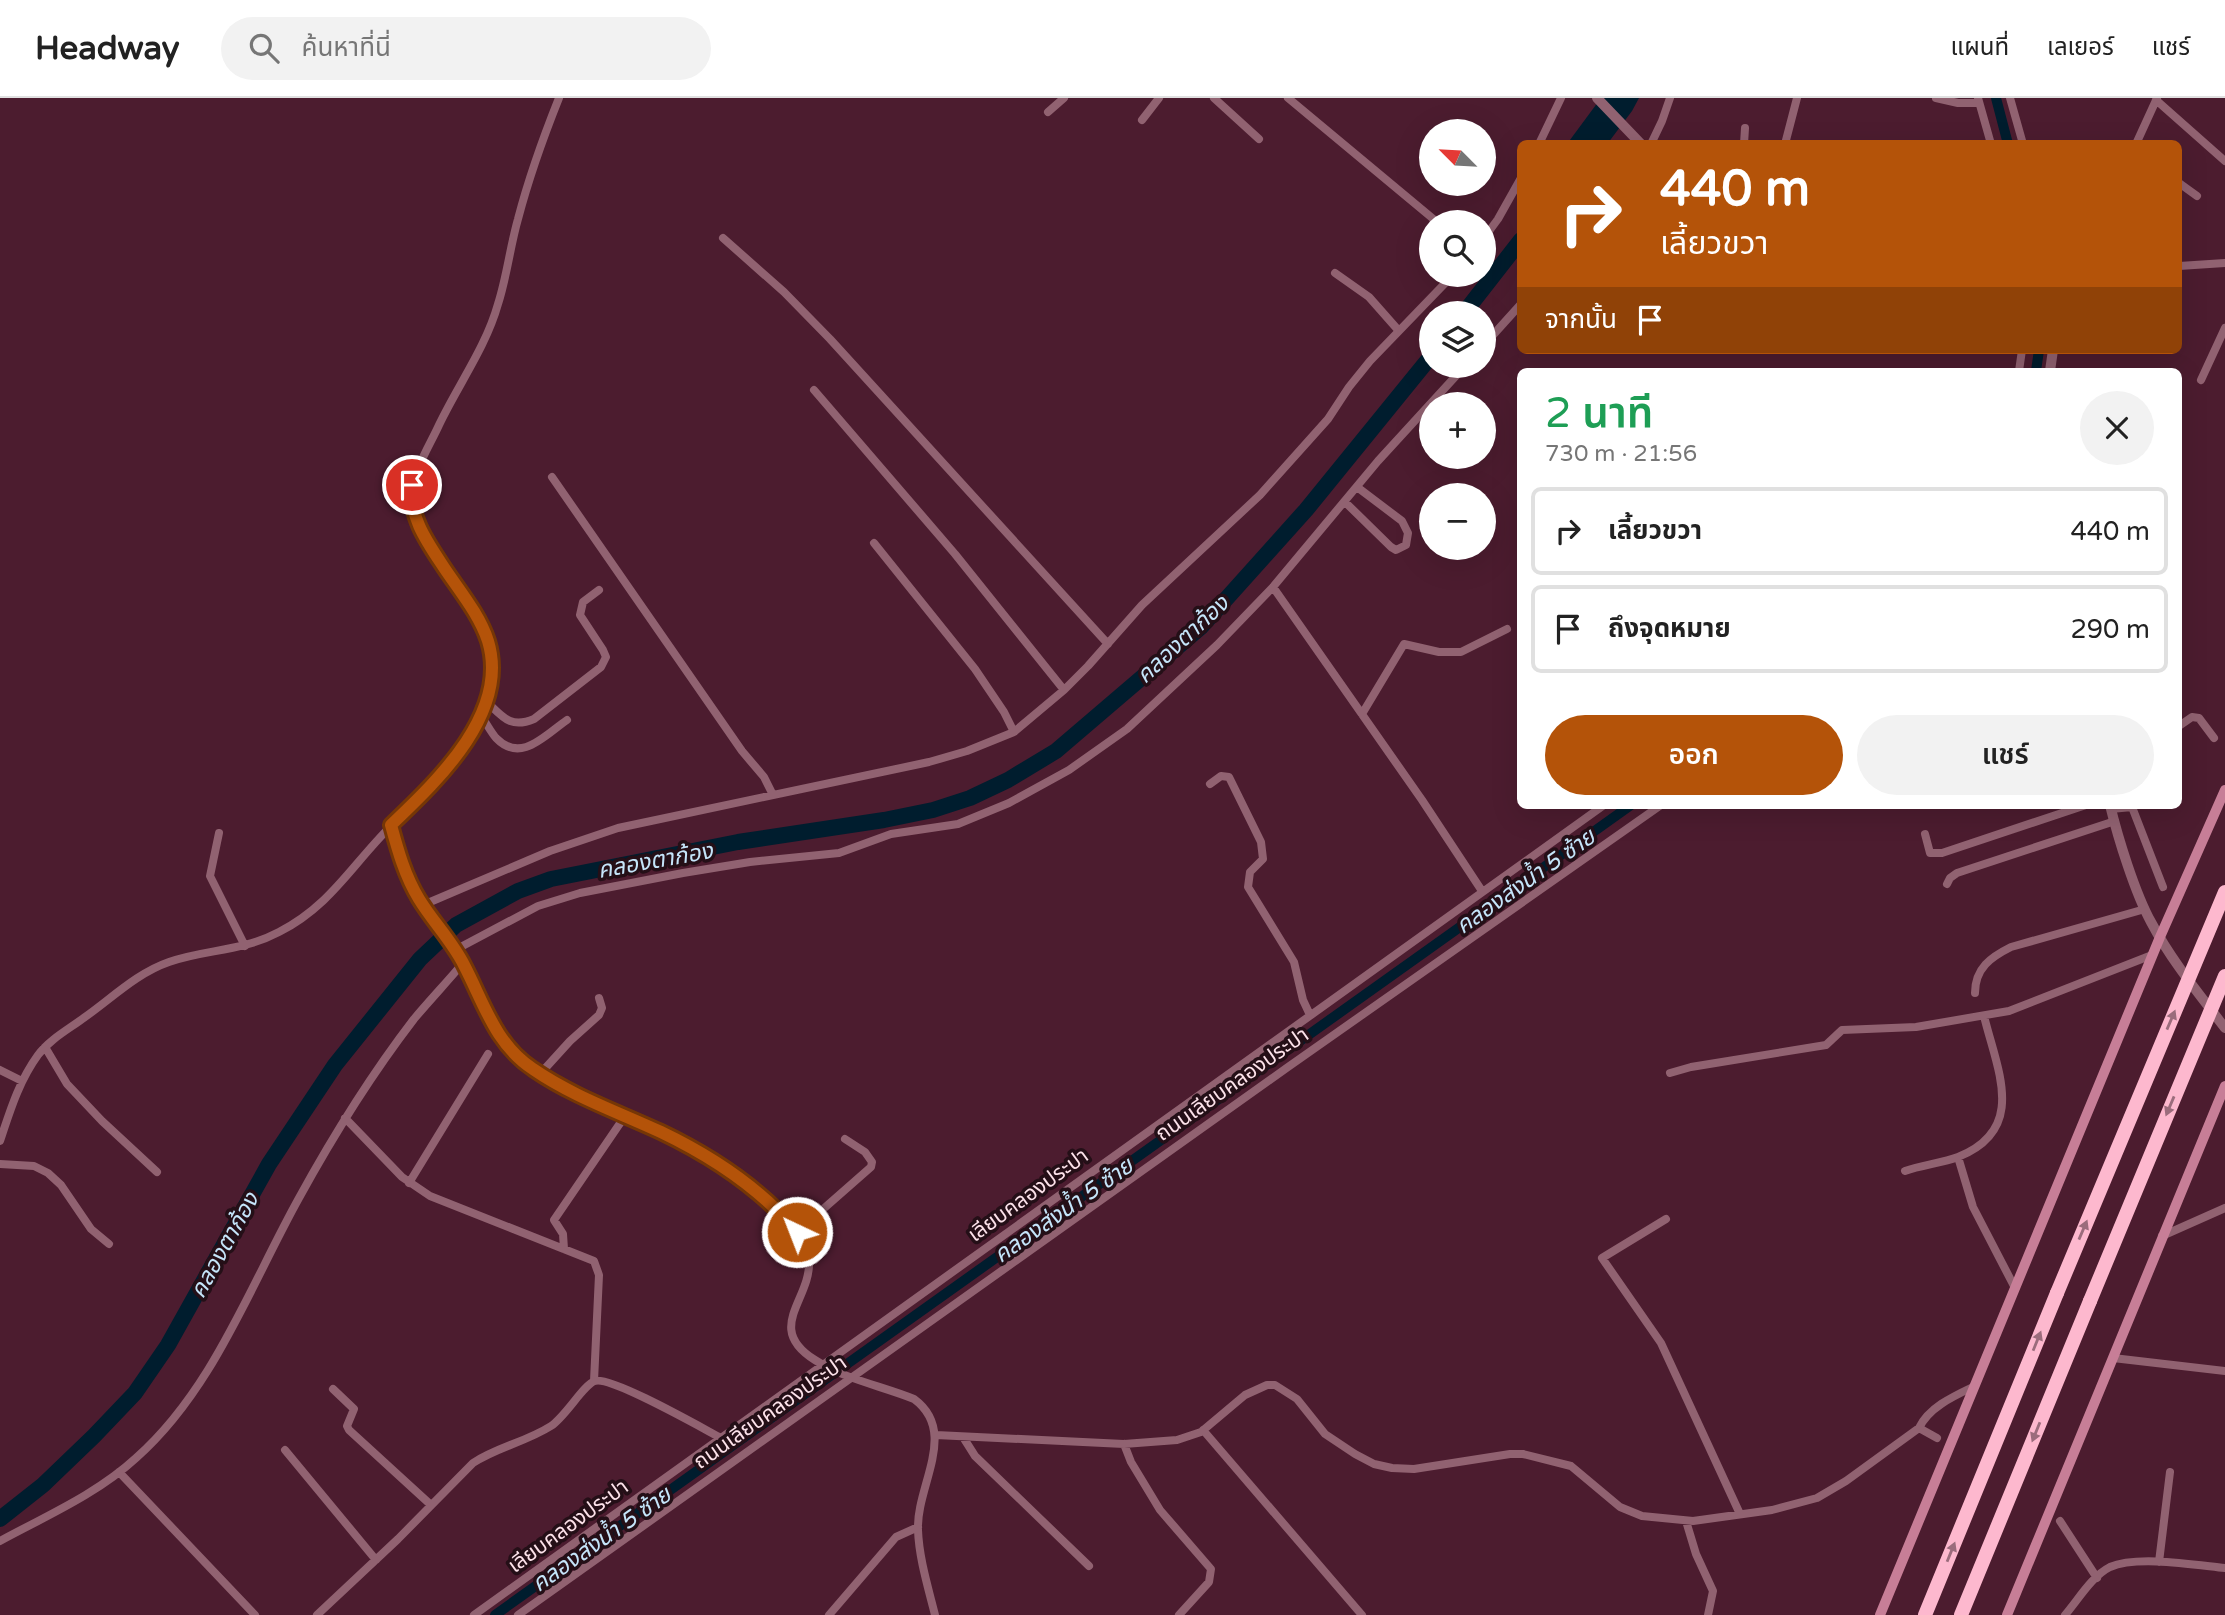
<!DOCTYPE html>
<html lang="th">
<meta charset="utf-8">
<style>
body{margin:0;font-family:"Varela Round","Noto Sans Thai",sans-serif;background:#f2f2f2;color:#222;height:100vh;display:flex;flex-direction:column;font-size:26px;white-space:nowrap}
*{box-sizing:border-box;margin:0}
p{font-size:23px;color:#767676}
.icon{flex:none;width:38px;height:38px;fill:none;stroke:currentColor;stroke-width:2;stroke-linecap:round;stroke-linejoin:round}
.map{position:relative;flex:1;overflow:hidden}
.panel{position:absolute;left:1517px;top:270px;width:665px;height:441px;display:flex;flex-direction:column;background:#fff;border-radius:10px;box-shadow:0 7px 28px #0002}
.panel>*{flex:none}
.hud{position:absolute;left:1517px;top:42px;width:665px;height:214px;border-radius:10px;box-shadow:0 7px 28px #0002;background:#b45309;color:#fff;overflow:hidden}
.needle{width:46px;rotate:294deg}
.buttons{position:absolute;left:1419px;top:21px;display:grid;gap:14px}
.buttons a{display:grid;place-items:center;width:77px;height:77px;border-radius:50%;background:#fff;box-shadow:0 7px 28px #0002;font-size:35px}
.pin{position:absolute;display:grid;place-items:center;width:60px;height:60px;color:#fff;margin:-30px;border:4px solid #fff;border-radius:50%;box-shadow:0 2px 7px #0007}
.me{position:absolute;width:77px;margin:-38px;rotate:317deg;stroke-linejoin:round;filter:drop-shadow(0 0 5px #0008)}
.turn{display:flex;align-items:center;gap:24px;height:147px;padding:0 28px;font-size:32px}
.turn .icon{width:91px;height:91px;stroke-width:2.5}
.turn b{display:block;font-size:49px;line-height:60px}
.then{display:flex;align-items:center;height:66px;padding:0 28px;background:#0003;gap:14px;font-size:26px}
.round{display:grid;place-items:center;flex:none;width:74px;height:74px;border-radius:37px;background:#f2f2f2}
.headline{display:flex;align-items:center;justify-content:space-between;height:119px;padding:0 28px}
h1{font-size:42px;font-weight:600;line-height:52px;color:#1e9e55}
.button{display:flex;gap:14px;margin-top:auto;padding:14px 28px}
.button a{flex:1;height:80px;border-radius:42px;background:#b45309;color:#fff;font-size:28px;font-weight:600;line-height:80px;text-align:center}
.button a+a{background:#f2f2f2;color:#222}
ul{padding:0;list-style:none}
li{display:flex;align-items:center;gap:21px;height:88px;margin:0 14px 10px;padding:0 14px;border:4px solid #e0e0e0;border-radius:10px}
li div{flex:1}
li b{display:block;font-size:26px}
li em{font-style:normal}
header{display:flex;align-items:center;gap:42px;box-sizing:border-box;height:98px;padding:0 35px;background:#fff;border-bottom:2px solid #e0e0e0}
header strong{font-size:33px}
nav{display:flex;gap:38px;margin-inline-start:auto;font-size:24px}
.search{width:490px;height:63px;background:#f2f2f2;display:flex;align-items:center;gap:18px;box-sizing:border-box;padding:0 24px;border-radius:38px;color:#767676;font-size:26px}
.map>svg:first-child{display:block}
</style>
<header>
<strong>Headway</strong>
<div class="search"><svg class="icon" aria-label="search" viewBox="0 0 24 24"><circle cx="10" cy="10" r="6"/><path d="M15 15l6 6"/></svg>ค้นหาที่นี่</div>
<nav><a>แผนที่</a><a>เลเยอร์</a><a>แชร์</a></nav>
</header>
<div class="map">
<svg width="2225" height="1517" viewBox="0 0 2225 1517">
<rect width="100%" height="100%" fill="#4c1c2f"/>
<path fill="#001d2e" d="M 1601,0 L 1639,0 L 1632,13 L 1608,45 L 1567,46 Z"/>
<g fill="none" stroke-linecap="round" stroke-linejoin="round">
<path stroke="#001d2e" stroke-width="10" d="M 1996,0 L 2008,46
M 2036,273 L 2039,252
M 495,1517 L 1631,707"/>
<path stroke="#001d2e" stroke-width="16" d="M 1464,215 L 1521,142
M 0,1421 L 43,1387 L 94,1338 L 135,1295 L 168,1247 L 269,1066 L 335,967 L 420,861 L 456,827 L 518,793 L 551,781 L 738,744 L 884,722 L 933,712 L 970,700 L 1008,682 L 1056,653 L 1201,529 L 1306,412 L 1432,257"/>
<path stroke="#916271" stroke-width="8" d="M 1214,0 L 1259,41
M 1288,0 L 1437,124
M 1936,0 L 1958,5 L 1979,5
M 1978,0 L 1991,46
M 2010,0 L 2023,46
M 2156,2 L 2225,63
M 1048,14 L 1064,0
M 1142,22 L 1159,0
M 1539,46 L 1561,0
M 1651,46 L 1662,23 L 1670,0
M 1744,46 L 1745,30
M 1785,46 L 1797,0
M 2136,46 L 2157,0
M 2179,85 L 2197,98
M 723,140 L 784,194 L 830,241 L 1108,546
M 1484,140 L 1498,121 L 1521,80
M 2179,168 L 2225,165
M 1335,175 L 1369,199 L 1399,233
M 1484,247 L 1521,206
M 2019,273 L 2022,252
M 2201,282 L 2225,230
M 814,292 L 955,456 L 1064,592
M 552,379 L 742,653 L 764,679 L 773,697
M 1345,404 L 1391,449 L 1396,452 L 1406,447 L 1408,435 L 1402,423 L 1357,389
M 874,445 L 975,571 L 1004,614 L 1014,634
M 1273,489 L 1422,702 L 1482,793
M 486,603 C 503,619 510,631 534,621 L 601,569 L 606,559 L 603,552 L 580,517 L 583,504 L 599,492
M 1362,616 L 1404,546 L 1439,554 L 1461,554 L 1507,531
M 480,617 C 486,624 490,633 496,640 C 521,666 545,637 567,622
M 2179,628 L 2192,619 L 2199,620 L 2214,640
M 1210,686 L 1221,678 L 1229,679 L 1261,744 L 1263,761 L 1250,774 L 1248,789 L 1294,864 L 1303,902 L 1310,917
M 2111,711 L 2132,709 L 2163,789
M 391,727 C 398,753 405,778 419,801 C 433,824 452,843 464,867 C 484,905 495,946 533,971 C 574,999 622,1015 666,1037 C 707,1057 751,1085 783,1118 C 795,1130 808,1146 809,1163 C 811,1202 764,1230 815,1262 C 844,1281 882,1288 914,1301 C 959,1334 916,1388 918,1432 C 919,1460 928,1489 935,1517
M 219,735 L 210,778 L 245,848
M 1925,736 L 1930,755 L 1942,755 L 2086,707
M 1947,786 L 1950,780 L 1957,775 L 2115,723
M 423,807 L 550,753 L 618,730 L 929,664 L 967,653 L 1014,634 L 1064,592 L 1088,568 L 1142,507 L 1260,397 L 1328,321 L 1349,289 L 1370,263 L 1453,177
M 455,852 L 538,808 L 580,795 L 683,775 L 750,764 L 839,755 L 891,736 L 958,726 L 1009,705 L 1069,672 L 1127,631 L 1217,547 L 1273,489 L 1378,363 L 1465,268
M 1975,895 C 1975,870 1991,859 2011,849 L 2145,811
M 45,949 L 67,986 L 102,1023 L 157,1074
M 0,972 L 22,983
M 1670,975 L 1691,969 L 1826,947 L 1842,932 L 1916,929 L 2009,913 L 2152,857
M 540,976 L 570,943 L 599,917 L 602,910 L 599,900
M 345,1020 L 402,1079 L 430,1098 L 594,1163 L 599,1177 L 594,1283
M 0,1043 C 10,1013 19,983 38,957 C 50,941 69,931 85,919 C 112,900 137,875 169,864 C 206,851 241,854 279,834 C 330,808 351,768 390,729 C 418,699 449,674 469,638 C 516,557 481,524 435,457 C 425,441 411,421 411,402 C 411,376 429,349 439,327 C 458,287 486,249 498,206 C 507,178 510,149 518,121 C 529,79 543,40 559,0
M 1958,1059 L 1973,1109 L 2015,1190
M 0,1066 L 34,1068 L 48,1075 L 61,1087 L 91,1131 L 109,1146
M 1905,1073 C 1922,1067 1942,1065 1958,1059 C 2028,1031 1997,972 1984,918
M 409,1085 L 488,956
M 1666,1121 L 1602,1160 L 1661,1245 L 1740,1416
M 797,1134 L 871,1069 L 872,1064 L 865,1054 L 845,1041
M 2162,1138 L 2225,1110
M 564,1151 L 563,1136 L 554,1122 L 625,1018
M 2113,1260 L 2225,1273
M 333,1291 L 354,1311 L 347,1328 L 349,1332 L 431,1407
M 1919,1330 L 1937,1340
M 1203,1332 L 1362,1517
M 936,1337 L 1124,1346 L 1177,1342 L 1201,1334 L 1245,1297 L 1267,1287 L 1275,1287 L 1297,1301 L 1325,1336 L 1355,1356 L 1374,1366 L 1392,1370 L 1414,1371 L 1510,1356 L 1523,1356 L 1571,1368 L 1620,1409 L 1642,1418 L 1693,1423 L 1772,1412 L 1817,1400 L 1846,1383 L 1919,1330 C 1929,1309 1954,1298 1975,1288
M 963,1339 L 975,1358 L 1089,1468
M 1124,1346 L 1131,1364 L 1160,1412 L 1211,1471 L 1209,1484 L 1179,1517
M 285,1352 L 376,1462
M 119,1374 L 255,1517
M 1686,1423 L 1696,1456 L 1713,1493 L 1708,1517
M 2060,1423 L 2097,1480
M 0,1443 C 46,1418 97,1396 136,1360 C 213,1292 250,1188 299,1100 C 333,1038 371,977 414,921 C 430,902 447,884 463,865
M 2159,1464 L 2170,1374
M 317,1517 L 398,1441 L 473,1365 C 497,1349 526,1344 551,1328 C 566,1318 584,1286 595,1283 C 611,1278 702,1330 721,1340
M 474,1517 L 1604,707
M 518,1517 L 1288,969 L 1661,707
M 829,1517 L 896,1439 L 918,1429
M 2065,1517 C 2078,1502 2092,1478 2110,1469 C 2137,1457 2196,1467 2225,1470"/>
<path stroke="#916271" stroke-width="10" d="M 1597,0 L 1641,46
M 2050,273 L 2053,252
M 2110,707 C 2118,740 2135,795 2151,824 C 2171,862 2199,896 2225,930"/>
<path stroke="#c77e97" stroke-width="10" d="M 1880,1517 L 2160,839 L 2225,692
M 2007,1517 L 2225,988"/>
<path stroke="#fdb8ce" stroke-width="14" d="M 1925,1517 L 2057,1195
M 1961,1517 L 2090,1203"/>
<path stroke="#fdb8ce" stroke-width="14" d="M 2057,1195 L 2225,794
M 2090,1203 L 2225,878"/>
</g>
<defs><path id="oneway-solid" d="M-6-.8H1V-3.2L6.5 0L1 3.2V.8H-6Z" transform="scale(1.75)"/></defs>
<g fill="#9b6c7c">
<use href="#oneway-solid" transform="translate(2171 922) rotate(-67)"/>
<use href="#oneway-solid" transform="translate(2170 1008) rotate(113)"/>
<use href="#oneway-solid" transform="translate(2083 1132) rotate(-67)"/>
<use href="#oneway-solid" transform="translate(2037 1243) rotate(-68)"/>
<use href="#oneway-solid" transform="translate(2036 1334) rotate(112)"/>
<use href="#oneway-solid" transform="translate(1951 1454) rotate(-68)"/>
</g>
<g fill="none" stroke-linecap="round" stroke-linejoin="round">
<defs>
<path id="route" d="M 412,387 C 409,417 425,441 441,465 C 457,490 479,515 488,543 C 510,615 437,683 391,727 C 398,753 405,778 419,801 C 433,824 452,843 464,867 C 484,905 495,946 533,971 C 572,998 618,1014 661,1034 C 711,1058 762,1092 797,1134"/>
</defs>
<use href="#route" stroke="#753606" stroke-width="18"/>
<use href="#route" stroke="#b45309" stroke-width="12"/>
</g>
<g text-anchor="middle" stroke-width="7" stroke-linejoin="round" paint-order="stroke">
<g font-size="21" fill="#fce2ea" stroke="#240f17">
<text transform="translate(1232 986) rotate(-35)" y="7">ถนนเลียบคลองประปา</text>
<text transform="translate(1028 1097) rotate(-36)" y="7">เลียบคลองประปา</text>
<text transform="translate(770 1314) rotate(-35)" y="7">ถนนเลียบคลองประปา</text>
<text transform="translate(568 1428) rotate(-36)" y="7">เลียบคลองประปา</text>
</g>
<g font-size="23" font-style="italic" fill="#c5e5fa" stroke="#240f17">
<text transform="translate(1182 541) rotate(-43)" y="8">คลองตาก้อง</text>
<text transform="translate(655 762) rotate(-10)" y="8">คลองตาก้อง</text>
<text transform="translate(1525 783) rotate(-35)" y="8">คลองส่งน้ำ 5 ซ้าย</text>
<text transform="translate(1063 1112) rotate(-35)" y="8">คลองส่งน้ำ 5 ซ้าย</text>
<text transform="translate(224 1147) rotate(-61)" y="8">คลองตาก้อง</text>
<text transform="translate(601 1441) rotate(-35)" y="8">คลองส่งน้ำ 5 ซ้าย</text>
</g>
</g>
</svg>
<div class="buttons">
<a><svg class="needle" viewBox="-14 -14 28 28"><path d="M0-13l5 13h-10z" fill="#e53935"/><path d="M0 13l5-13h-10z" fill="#767676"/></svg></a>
<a><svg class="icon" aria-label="search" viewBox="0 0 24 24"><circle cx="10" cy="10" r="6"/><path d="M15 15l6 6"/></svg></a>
<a><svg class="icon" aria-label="layers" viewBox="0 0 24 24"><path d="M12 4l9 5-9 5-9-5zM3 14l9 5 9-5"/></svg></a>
<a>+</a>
<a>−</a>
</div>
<div class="pin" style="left:412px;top:387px;background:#d93025"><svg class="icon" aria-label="arrive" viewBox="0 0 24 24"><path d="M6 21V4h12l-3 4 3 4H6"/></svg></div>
<svg class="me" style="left:797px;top:1134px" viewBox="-20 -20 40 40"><circle r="17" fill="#b45309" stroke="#fff" stroke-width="3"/><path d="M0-11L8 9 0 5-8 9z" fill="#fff"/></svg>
<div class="hud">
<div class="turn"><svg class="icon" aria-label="right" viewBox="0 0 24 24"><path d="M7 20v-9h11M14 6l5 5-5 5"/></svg><div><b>440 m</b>เลี้ยวขวา</div></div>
<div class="then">จากนั้น<svg class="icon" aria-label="arrive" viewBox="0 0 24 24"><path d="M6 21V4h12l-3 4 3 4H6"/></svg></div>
</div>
<section class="panel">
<div class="headline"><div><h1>2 นาที</h1><p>730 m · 21:56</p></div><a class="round"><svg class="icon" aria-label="close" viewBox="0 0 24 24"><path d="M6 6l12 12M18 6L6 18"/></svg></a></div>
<ul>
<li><svg class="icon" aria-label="right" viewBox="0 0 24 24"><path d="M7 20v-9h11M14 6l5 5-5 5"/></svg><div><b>เลี้ยวขวา</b></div><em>440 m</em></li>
<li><svg class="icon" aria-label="arrive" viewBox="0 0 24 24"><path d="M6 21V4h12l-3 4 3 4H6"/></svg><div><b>ถึงจุดหมาย</b></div><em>290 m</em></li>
</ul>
<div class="button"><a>ออก</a><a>แชร์</a></div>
</section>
</div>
